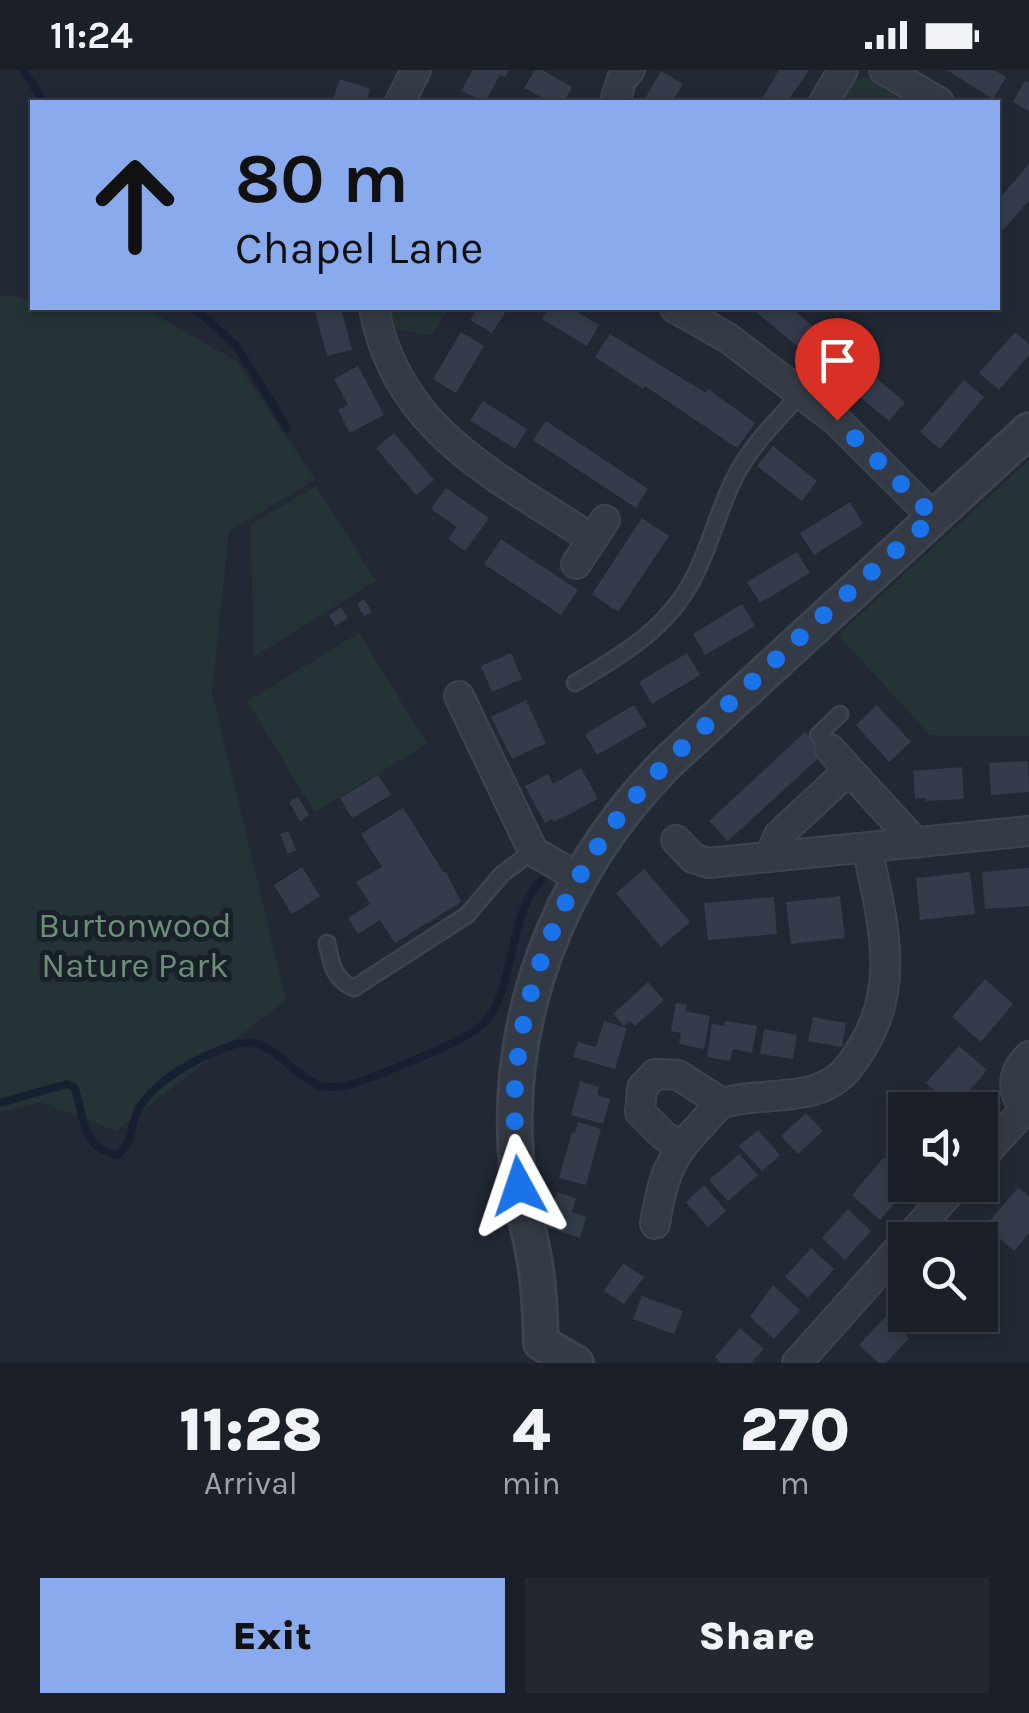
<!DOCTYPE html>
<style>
body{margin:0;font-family:Karla,sans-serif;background:#232730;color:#f1f3f6;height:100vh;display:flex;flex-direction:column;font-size:38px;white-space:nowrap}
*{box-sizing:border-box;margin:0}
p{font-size:32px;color:#9fa2a8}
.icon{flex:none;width:55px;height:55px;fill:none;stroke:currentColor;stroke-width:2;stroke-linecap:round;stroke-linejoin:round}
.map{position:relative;height:1293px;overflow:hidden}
.details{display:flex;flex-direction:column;background:#1a1f28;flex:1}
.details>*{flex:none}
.guide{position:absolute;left:30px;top:30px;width:970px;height:210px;border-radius:0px;box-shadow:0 5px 15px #0003,0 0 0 2px #383d45;background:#89aaed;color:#111;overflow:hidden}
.tools{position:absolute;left:888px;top:1022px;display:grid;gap:20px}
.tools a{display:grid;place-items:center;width:110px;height:110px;border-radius:0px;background:#1a1f28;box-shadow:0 5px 15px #0003,0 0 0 2px #383d45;font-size:50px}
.pin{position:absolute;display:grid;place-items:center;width:85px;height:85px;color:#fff;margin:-102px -42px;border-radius:50% 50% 50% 0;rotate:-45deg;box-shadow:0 0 10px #0007}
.pin .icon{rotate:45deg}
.me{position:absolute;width:110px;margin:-55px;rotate:355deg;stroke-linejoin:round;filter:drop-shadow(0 0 8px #0008)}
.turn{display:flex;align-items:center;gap:35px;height:210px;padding:0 40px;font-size:45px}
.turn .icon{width:130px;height:130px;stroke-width:2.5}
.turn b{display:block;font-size:70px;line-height:85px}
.eta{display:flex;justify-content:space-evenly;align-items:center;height:170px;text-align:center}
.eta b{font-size:60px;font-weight:800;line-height:70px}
.button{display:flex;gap:20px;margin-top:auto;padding:20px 40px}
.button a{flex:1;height:115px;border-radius:0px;background:#89aaed;color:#111;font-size:40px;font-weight:800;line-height:115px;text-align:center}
.button a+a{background:#232730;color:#f1f3f6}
.status{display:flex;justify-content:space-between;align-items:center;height:70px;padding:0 50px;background:#1a1f28;direction:ltr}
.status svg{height:28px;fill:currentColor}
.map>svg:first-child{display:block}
</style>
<div class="status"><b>11:24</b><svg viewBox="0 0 49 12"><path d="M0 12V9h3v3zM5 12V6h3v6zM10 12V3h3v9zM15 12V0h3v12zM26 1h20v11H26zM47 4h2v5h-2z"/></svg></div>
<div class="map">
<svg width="1029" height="1293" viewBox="0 0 1029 1293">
<rect width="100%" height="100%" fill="#222935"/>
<path fill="#243336" d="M 865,7 L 879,9 L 920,32 L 835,32 L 850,12 Z
M 0,225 L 32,229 L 32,238 L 111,238 L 151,242 L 236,291 L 315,410 L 229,461 L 212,622 L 286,930 L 116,1061 L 41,1032 L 0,1042 Z
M 388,238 L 449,238 L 433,263 L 428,265 L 394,259 Z
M 1029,390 L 1029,665 L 930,665 L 838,565 Z
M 316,416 L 376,511 L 254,587 L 250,455 Z
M 359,563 L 427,674 L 315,742 L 247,631 Z"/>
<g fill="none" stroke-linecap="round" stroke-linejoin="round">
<path stroke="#172031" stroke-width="8" d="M 23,0 L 44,32
M 194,238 L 236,275 L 287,358
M 0,1033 L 67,1014 L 74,1017 C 85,1045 80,1078 117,1085 C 134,1074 130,1054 139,1038 C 158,1008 200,986 233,975 C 272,962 287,1003 318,1015 C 327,1018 340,1017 348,1015 C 374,1008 462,972 481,956 C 515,928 506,848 541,810"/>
</g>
<path fill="#343c4b" d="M 473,0 L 509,0 L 505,7 L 500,5 L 485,32 L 461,21 Z
M 535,0 L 542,0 L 572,17 L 564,32 L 550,32 L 524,18 Z
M 779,0 L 809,0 L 787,32 L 760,32 Z
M 947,0 L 994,0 L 1006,7 L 993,29 Z
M 661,1 L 683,14 L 672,32 L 643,32 Z
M 340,9 L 370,19 L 366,32 L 332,32 Z
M 1025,10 L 1029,13 L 1029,41 L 1013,32 Z
M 1029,94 L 1029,130 L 998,166 L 998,130 Z
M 314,238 L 341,238 L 352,280 L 327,286 Z
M 477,238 L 508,238 L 492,263 L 470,250 Z
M 549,238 L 571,238 L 599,255 L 587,276 L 542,249 Z
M 751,238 L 791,238 L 848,285 L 832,305 Z
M 461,262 L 484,276 L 456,323 L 433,309 Z
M 1015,262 L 1029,274 L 1029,285 L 999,320 L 979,303 Z
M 610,264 L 706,323 L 708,319 L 755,353 L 737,378 L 645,316 L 643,319 L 595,287 Z
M 358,296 L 384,345 L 350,363 L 338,340 L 348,335 L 334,309 Z
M 865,299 L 905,332 L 889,351 L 849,318 Z
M 964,310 L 984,327 L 940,379 L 920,362 Z
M 483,331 L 527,359 L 515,379 L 470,350 Z
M 546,351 L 648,419 L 636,438 L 533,370 Z
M 394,363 L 434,410 L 416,425 L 376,378 Z
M 773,376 L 817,411 L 802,431 L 757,396 Z
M 446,418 L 489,448 L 465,481 L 448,469 L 457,457 L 431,439 Z
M 850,432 L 863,454 L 814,485 L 800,463 Z
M 642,448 L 669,466 L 618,542 L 592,524 Z
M 501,469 L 578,520 L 561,545 L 484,494 Z
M 797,482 L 810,503 L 760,533 L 747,512 Z
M 364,529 L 372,542 L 364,546 L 357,534 Z
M 742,534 L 755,556 L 705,585 L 693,564 Z
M 341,537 L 348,548 L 335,556 L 329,545 Z
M 511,583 L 522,609 L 492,622 L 481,596 Z
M 687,583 L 700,605 L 652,634 L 639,612 Z
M 526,630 L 546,673 L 512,689 L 491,647 Z
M 634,635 L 647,656 L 597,685 L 585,664 Z
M 877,635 L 911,672 L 889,692 L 856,655 Z
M 805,662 L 824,683 L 728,771 L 709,751 Z
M 1028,691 L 1029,722 L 991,725 L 989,693 Z
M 962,697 L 964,729 L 926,731 L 925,728 L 915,728 L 913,701 Z
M 581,698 L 598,729 L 554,752 L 552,749 L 545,753 L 525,716 L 548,704 L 553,714 Z
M 378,705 L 391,725 L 352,748 L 340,728 Z
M 298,727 L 309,745 L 300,751 L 289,732 Z
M 403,738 L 444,803 L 446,802 L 461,832 L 395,873 L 380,850 L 358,864 L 348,848 L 370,834 L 356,812 L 382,797 L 361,764 Z
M 288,761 L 296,780 L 288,784 L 280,764 Z
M 302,797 L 320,826 L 292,844 L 274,815 Z
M 1029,798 L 1029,836 L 985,839 L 982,802 Z
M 644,799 L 690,852 L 661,877 L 616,823 Z
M 970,802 L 975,844 L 920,850 L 916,808 Z
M 840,826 L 845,868 L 791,874 L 786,832 Z
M 774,827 L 777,864 L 708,870 L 704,833 Z
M 985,909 L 1013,934 L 981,972 L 952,947 Z
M 648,912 L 664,930 L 635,956 L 630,951 L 624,956 L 613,944 Z
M 676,933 L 687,935 L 685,941 L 710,946 L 704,979 L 679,974 L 681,963 L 671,961 Z
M 813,947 L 846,953 L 842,977 L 808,971 Z
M 604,951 L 627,958 L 615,999 L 573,987 L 578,972 L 596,977 Z
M 725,951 L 757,956 L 752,983 L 733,979 L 730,991 L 707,987 L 712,954 L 724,956 Z
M 764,959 L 797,965 L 793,989 L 760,984 Z
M 959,976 L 987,1000 L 955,1038 L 926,1013 Z
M 580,1011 L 599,1017 L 597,1025 L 610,1029 L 603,1054 L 571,1045 Z
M 806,1043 L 823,1061 L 798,1084 L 781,1066 Z
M 578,1052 L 601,1059 L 586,1115 L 559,1108 L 572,1062 L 575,1063 Z
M 905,1053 L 905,1082 L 891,1070 Z
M 758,1060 L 780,1085 L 762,1101 L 739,1076 Z
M 739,1084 L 758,1105 L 728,1131 L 709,1110 Z
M 884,1087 L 905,1105 L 905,1115 L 911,1115 L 880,1150 L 852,1125 Z
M 704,1115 L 726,1141 L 708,1157 L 686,1132 Z
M 1018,1118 L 1029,1127 L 1029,1163 L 1014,1181 L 985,1156 Z
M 557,1122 L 576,1128 L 572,1142 L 586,1147 L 580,1168 L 546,1157 Z
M 848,1139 L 871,1161 L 845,1190 L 822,1168 Z
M 980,1172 L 995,1185 L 980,1203 Z
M 811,1178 L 834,1199 L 808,1228 L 785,1207 Z
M 623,1193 L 644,1207 L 624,1234 L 604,1221 Z
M 773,1215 L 800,1240 L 774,1269 L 750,1247 Z
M 642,1226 L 683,1241 L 674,1264 L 633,1249 Z
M 906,1245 L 930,1245 L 919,1257 Z
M 885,1247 L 909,1268 L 886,1293 L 879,1293 L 859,1275 Z
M 740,1258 L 764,1279 L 751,1293 L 721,1293 L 715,1287 Z"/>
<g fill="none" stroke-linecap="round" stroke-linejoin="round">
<defs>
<path id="service" d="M 575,613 C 611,591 646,572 673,539 C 705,502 713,450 735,407 C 751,375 777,350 802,323
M 830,679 L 818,665 L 840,644
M 327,873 C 331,892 333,910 354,918 L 467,845 L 502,804 L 533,781"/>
<path id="minor" d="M 884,0 L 939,32
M 616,28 L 622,9 L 630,0
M 400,32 L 416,0
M 824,32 L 843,0
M 374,238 C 396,361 497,406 592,469
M 675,238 L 728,268 L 837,351 L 933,447
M 576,494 L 605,450
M 459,626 L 533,781 L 579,808
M 830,679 L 849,700
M 676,770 L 693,788 L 708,793 L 1029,761
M 775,786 L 774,776 L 779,765 L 849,700 L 916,773
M 1029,986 C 1011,1003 1010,1024 1029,1041
M 679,1076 L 663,1065 L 640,1042 L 642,1018 L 655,1004 L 678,1005 L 722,1033
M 980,1089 L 1025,1039
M 655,1154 C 662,1110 669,1086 702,1054 C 708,1047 716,1036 724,1033 C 746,1025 788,1028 814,1020 C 840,1012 850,998 863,976 C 902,912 881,846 867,777
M 907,1170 L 956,1115
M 797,1293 L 905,1172"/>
<path id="tertiary" d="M 541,1273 C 540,1242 539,1212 533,1182 C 529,1159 522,1137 519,1115 C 498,957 557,804 668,692 L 1029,360
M 541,1273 L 576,1293"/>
</defs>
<use href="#service" stroke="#3e444f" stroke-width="19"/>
<use href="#minor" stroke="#3e444f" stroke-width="32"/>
<use href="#tertiary" stroke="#3e444f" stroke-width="38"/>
<use href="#service" stroke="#353b46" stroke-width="14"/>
<use href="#minor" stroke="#353b46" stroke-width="28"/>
<use href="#tertiary" stroke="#353b46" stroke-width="32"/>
</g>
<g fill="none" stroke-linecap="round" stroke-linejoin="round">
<path stroke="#1a73e8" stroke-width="18" stroke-dasharray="0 32.4" d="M 519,1116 C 517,1083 513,1050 515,1017 C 522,904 573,793 650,710 C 677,681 708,654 737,626 C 801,565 867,505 934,447 L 837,350"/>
</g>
<g text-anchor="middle" stroke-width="10" stroke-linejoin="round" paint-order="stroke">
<g font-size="35" fill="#699075" stroke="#1a202a">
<text x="135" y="867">Burtonwood<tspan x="135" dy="40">Nature Park</tspan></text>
</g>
</g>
</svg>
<div class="tools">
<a><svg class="icon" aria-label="sound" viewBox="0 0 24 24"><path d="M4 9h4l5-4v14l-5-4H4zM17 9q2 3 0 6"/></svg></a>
<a><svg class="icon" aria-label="search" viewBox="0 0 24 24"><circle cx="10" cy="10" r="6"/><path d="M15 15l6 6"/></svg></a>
</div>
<div class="pin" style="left:837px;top:350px;background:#d93025"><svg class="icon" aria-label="arrive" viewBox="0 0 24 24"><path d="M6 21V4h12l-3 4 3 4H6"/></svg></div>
<svg class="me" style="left:519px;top:1116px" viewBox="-20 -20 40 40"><path d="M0-17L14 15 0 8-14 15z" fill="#1a73e8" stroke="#fff" stroke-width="4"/></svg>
<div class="guide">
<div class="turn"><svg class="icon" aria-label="ahead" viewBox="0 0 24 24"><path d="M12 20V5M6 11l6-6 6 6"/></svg><div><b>80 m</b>Chapel Lane</div></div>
</div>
</div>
<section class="details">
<div class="eta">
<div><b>11:28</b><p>Arrival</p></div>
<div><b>4</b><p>min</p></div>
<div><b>270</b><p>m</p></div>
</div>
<div class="button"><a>Exit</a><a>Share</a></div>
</section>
